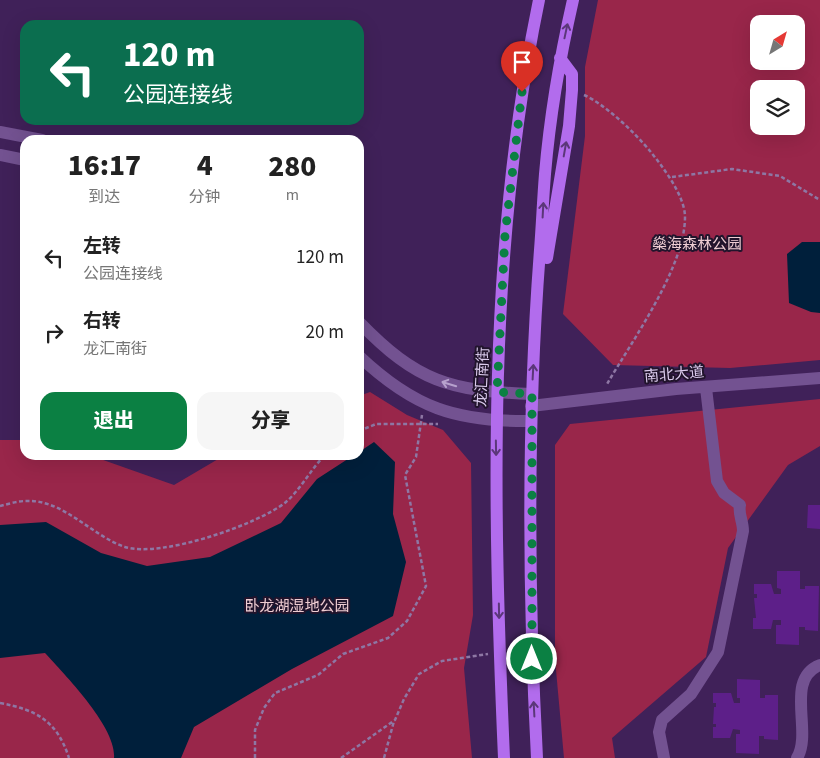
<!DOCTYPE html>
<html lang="zh">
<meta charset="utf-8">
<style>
body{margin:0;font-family:"Source Sans 3","Noto Sans SC",sans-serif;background:#f6f6f6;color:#222;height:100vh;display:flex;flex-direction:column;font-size:19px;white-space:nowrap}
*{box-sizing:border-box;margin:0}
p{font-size:16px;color:#767676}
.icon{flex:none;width:28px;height:28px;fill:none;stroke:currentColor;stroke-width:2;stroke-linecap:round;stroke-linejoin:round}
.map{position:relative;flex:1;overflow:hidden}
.side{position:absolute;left:20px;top:135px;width:344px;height:325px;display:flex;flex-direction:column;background:#fff;border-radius:15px;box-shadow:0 5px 20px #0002}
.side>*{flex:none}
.guide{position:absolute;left:20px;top:20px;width:344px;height:105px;border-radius:15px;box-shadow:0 5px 20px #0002;background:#0b6e4f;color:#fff;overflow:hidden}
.needle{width:32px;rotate:37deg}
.controls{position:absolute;left:750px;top:15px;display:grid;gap:10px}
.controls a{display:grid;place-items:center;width:55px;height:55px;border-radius:10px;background:#fff;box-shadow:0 5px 20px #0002;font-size:25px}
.pin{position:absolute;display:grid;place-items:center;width:42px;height:42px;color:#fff;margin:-51px -21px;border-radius:50% 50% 50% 0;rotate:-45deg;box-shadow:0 0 5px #0007}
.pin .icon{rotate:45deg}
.me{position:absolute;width:55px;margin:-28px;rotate:0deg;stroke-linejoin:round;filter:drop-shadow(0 0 4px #0008)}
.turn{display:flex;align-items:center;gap:18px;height:105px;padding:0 20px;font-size:22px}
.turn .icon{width:65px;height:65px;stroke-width:2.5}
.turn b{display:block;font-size:35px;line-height:42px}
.eta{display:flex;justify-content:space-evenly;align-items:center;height:85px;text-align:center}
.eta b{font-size:30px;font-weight:800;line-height:35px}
.cta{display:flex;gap:10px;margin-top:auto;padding:10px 20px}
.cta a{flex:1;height:58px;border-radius:15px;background:#0b8043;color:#fff;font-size:20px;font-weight:800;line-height:58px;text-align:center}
.cta a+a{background:#f6f6f6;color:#222}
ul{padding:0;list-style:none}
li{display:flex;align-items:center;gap:15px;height:75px;padding:0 20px}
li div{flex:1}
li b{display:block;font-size:19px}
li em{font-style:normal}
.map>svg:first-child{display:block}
</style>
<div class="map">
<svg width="820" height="758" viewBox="0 0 820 758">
<rect width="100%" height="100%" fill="#402159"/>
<path fill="#99264a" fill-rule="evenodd" d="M 598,0 L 820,0 L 820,360 L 730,368 L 613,365 L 563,314 L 585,136 L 585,67 ZM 759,24 L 796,24 L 796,61 L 759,61 ZM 759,89 L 796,89 L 796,126 L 759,126 Z
M 370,392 L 407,415 L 443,430 L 471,463 L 473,615 L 464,668 L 472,758 L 0,758 L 0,440 L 25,440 L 25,455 L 89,455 L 174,485 L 225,455 L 359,455 L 359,396 Z
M 820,399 L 820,446 L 788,465 L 728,548 L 706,657 L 612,738 L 615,758 L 564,758 L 555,659 L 555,445 L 570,424 Z"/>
<path fill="#001f3b" d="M 802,242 L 820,242 L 820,313 L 811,312 L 789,303 L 787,254 Z
M 374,442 L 395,462 L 393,514 L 406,562 L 393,616 L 292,669 L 194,727 L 181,758 L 114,758 C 117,728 65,675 45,653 L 0,658 L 0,525 L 46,522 L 101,553 L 147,566 L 210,557 L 281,523 L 317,479 L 354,455 L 359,455 L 359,452 Z"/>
<path fill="#5d1f89" d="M 808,505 L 820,505 L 820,529 L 807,528 Z
M 777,571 L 800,571 L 800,589 L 805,589 L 805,586 L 819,586 L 818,631 L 805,630 L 805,627 L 799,627 L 799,645 L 776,644 L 776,625 L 781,625 L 781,620 L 773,620 L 771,629 L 753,629 L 753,618 L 756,618 L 754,598 L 757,598 L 757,594 L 754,594 L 754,584 L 771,584 L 774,594 L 781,594 L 781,589 L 777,588 Z
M 737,679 L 760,680 L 760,698 L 765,698 L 765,695 L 778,695 L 778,740 L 764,739 L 764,736 L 759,736 L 759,754 L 736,753 L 736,734 L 740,734 L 740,730 L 733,729 L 730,738 L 713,738 L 713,727 L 716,727 L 716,724 L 713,724 L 714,707 L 716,707 L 716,703 L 713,703 L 713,693 L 731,693 L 734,703 L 740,703 L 740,698 L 737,698 Z"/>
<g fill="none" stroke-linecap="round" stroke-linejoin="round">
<path stroke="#8e77a4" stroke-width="2.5" stroke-dasharray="4 2.5" stroke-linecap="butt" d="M 584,95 C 606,105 634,132 650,151 C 663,167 685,196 685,217 C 685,267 632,341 607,384
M 672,177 L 732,169 L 780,176 L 820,200
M 359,431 L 376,424 L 438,424
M 0,506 C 8,504 18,501 26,501 C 63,499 92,536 125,547 C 161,558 257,525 286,502 C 301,489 311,469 325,455
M 0,703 C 37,710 57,721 69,758
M 255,758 L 255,730 L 264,708 L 275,693 L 318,675 L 343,654 L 388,638 L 407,621 L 426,586 L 405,475 L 416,457 L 422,415
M 341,758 L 395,720 L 404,699 L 419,674 L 442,661 L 488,654
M 384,758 L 394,721"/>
<path stroke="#735291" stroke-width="12" d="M 0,132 L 42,140
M 0,155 L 25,160
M 359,322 C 417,382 450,391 532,394
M 359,356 C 414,408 456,422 531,421
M 531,406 L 676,389 L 820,378
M 664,758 L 659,732 L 662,720 L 691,694 L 718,652 L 743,531 C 743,521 738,514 740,505 L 724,493 L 717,481 L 706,388
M 797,758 C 813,732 784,679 820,665"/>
<path stroke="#b26ced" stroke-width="12" d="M 547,258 L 569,126 L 572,90 L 572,74 L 560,58
M 504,758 C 493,505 487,250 539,0
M 537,758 C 528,589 527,419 540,250 C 542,224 543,199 545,174 C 550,115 560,57 573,0"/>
</g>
<defs><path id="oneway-shaft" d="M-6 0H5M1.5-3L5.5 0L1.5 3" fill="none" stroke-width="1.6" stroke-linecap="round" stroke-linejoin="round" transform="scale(1.25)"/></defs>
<g stroke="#5b3779">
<use href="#oneway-shaft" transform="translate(566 31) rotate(-78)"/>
<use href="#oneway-shaft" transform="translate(565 149) rotate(-80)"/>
<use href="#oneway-shaft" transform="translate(543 210) rotate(-87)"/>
<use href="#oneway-shaft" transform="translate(533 372) rotate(-87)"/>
<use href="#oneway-shaft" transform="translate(496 448) rotate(89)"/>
<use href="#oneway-shaft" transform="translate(499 611) rotate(89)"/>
<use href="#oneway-shaft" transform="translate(534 709) rotate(-93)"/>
</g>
<use stroke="#b7a1cd" href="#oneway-shaft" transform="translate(449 384) rotate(-163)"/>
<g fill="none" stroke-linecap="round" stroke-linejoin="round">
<path stroke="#0b8043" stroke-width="9" stroke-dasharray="0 16.2" d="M 522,92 L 505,235 L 497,392 L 532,394 L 532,659"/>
</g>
<g text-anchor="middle" stroke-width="4" stroke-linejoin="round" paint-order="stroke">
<g font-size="15" fill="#efcdd3" stroke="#21142c">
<text x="697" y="249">燊海森林公园</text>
<text x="297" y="611">卧龙湖湿地公园</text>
</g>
<g font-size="15" fill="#dbcbed" stroke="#21142c">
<text transform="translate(674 374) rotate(-5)" y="5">南北大道</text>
<text transform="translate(482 377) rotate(-87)" y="5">龙汇南街</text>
</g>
</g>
</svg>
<div class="controls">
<a><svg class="needle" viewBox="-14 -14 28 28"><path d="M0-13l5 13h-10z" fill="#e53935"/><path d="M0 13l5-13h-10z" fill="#767676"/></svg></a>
<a><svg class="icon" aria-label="layers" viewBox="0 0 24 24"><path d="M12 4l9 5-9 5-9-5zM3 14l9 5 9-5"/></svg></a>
</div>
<div class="pin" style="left:522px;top:92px;background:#d93025"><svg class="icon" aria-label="arrive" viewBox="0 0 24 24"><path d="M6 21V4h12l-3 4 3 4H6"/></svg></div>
<svg class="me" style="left:532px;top:659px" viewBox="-20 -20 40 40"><circle r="17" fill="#0b8043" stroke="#fff" stroke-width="3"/><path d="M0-11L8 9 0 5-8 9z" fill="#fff"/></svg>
<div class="guide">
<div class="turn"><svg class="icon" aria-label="left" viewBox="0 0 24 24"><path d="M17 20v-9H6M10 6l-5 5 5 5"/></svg><div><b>120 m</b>公园连接线</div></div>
</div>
<section class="side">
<div class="eta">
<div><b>16:17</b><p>到达</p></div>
<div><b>4</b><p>分钟</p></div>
<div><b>280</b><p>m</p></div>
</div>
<ul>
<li><svg class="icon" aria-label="left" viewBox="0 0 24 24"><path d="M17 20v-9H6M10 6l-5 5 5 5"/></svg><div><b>左转</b><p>公园连接线</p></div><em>120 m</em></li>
<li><svg class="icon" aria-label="right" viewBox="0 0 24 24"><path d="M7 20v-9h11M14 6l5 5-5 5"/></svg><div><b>右转</b><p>龙汇南街</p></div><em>20 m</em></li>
</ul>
<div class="cta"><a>退出</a><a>分享</a></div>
</section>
</div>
